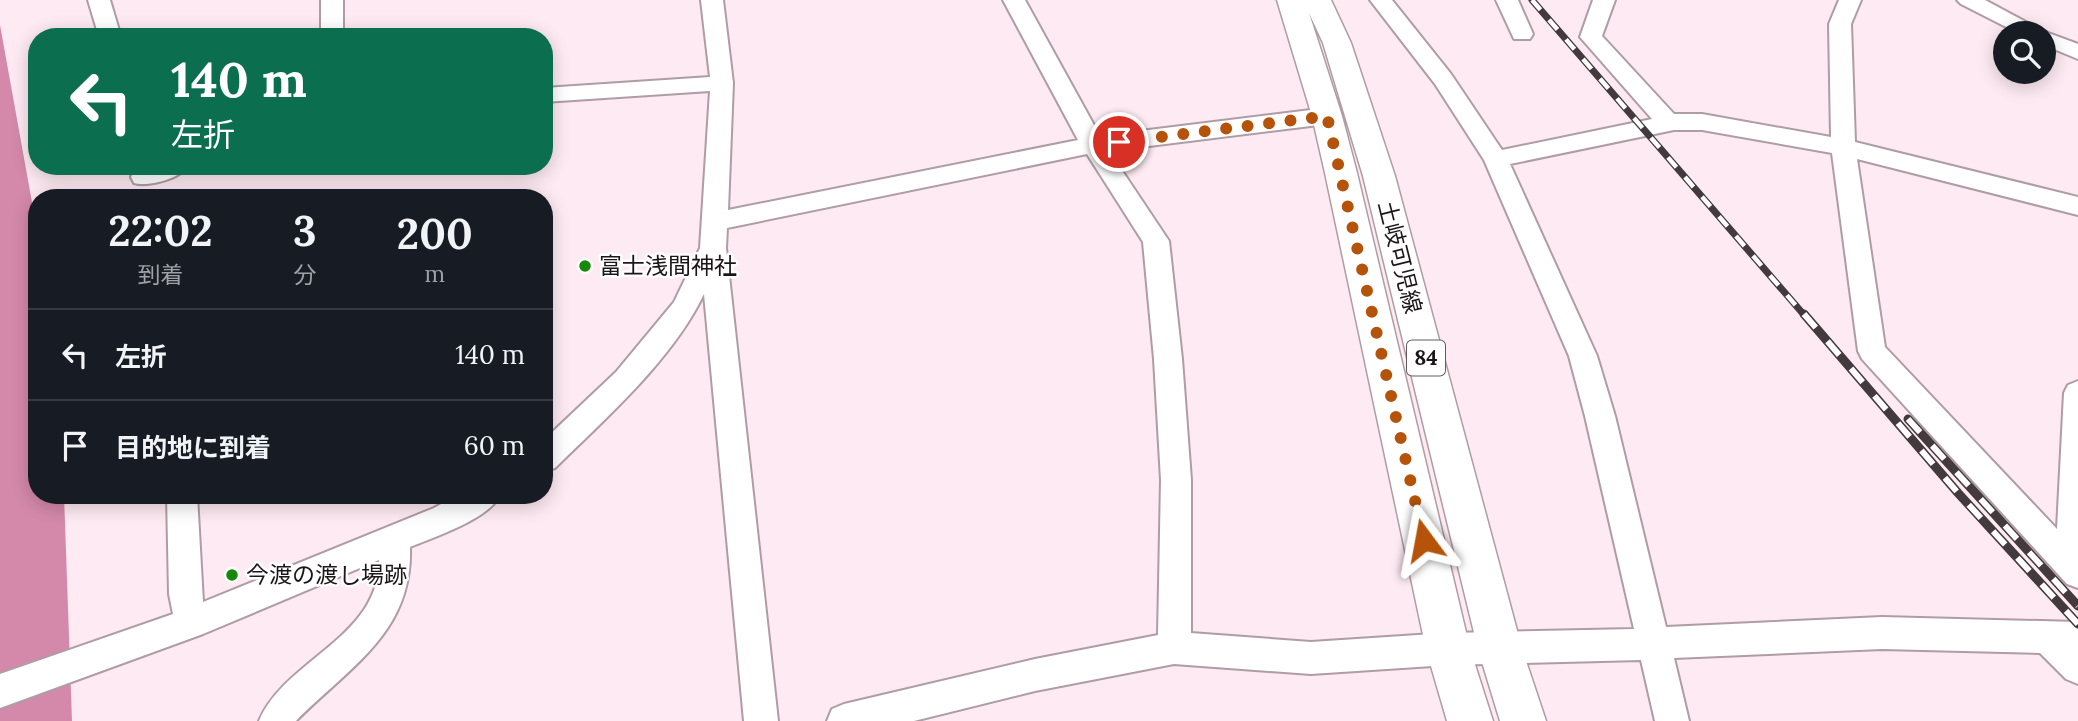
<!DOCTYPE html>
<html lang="ja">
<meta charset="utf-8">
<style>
body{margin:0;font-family:Lora,"Noto Sans JP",serif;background:#20242c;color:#f1f3f6;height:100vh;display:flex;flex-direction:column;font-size:26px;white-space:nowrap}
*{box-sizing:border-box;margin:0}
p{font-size:23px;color:#9ea1a6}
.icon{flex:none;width:38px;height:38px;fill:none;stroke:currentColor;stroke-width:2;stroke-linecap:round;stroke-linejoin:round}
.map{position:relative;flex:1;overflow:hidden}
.drawer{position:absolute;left:28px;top:189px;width:525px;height:315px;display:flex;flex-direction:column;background:#171b24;border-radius:28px;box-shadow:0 4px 18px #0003}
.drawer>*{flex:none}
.hud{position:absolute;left:28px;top:28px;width:525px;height:147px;border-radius:28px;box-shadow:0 4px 18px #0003;background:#0b6e4f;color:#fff;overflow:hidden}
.buttons{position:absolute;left:1993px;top:21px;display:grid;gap:14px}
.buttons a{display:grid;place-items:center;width:63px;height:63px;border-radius:50%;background:#171b24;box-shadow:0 4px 18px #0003;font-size:35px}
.pin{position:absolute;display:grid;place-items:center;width:60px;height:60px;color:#fff;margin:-30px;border:4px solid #fff;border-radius:50%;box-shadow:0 2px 7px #0007}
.me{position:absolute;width:77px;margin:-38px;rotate:347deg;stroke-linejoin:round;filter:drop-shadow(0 0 5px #0008)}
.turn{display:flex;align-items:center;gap:24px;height:147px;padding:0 28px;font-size:32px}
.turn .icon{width:91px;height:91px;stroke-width:2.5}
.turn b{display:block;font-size:49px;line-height:60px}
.eta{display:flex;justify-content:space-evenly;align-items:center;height:119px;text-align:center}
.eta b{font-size:42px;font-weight:700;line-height:49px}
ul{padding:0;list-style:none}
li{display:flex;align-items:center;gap:21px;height:91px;padding:0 28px;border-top:2px solid #363941}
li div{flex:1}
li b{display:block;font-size:26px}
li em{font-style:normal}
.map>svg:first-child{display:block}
</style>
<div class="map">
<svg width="2078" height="721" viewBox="0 0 2078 721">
<rect width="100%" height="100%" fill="#feeaf2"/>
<path fill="#d489aa" d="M 0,25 L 37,230 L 37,495 L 64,495 L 72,721 L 0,721 Z"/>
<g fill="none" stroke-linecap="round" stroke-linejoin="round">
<defs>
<path id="minor" d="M 88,0 L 110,0 L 121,37 L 99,37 Z
M 321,0 L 343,0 L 343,37 L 321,37 Z
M 701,0 L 723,0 L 733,83 L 728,210 L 1078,140 L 1003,0 L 1025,0 L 1100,136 L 1327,108 L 1335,111 L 1339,116 L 1335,121 L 1327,124 L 1109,151 L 1169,241 L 1182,359 L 1191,480 L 1191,633 L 1311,642 L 1448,633 L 1634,629 L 1585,416 L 1569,356 L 1484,160 L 1435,84 L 1370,0 L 1392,0 L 1451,74 L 1502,150 L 1652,119 L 1580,37 L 1593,0 L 1615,0 L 1602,36 L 1674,114 L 1702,114 L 1831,137 L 1829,24 L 1839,0 L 1861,0 L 1851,24 L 1855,142 L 2078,197 L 2078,215 L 1857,159 L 1885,347 L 2057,529 L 2064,393 L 2068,385 L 2078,381 L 2078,588 L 2067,584 L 1862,359 L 1858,351 L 1832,153 L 1702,130 L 1674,130 L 1510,164 L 1597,356 L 1615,416 L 1666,627 L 1882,617 L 2078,622 L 2078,684 L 2066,679 L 2040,653 L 1882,649 L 1674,658 L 1689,721 L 1655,721 L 1641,660 L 1448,665 L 1311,674 L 1174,664 L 1035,691 L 914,721 L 827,721 L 832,709 L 844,704 L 1035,659 L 1158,635 L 1161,480 L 1154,359 L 1143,242 L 1087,154 L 727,228 L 726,248 L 778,721 L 744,721 L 704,294 C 673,359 606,418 555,468 L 544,471 L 544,440 L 616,372 L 674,302 L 700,248 L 710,91 L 544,102 L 544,88 L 710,77 Z
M 1496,0 L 1518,0 L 1533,34 L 1530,39 L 1514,39 Z
M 1957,0 L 1985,0 L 2043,31 L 2078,44 L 2078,59 L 2044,45 L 2044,33 L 2018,33 L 1961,4 Z
M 148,166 L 187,166 C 180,179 148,187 134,183 L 131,177 L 134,171 Z
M 167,495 L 197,495 L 203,602 L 434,508 L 457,495 L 500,495 C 489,519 434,537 410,547 C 413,633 349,667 296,721 L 259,721 C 285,659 380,638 379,560 L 203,634 L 0,708 L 0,674 L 173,614 L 169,594 Z"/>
<path id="major" d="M 1277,0 L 1331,0 L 1351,43 L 1395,176 L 1522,649 L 1546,721 L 1500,721 L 1478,649 L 1363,176 L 1323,43 L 1309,13 L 1342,116 L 1357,173 L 1470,649 L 1493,721 L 1447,721 L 1426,649 L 1325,173 L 1312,116 Z"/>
</defs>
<use href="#minor" stroke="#af9ca4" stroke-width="4"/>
<use href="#major" stroke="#af9ca4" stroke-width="3"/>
<use href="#minor" fill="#fff" fill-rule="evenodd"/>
<use href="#major" fill="#fff" fill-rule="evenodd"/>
<defs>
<path id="rail-far1" d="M 1532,0 L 1805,316"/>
<path id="rail" d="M 1804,314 L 1958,493 L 2078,624
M 1908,419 L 2078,606"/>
</defs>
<use href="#rail-far1" stroke="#423a3d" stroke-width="7"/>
<use href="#rail" stroke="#423a3d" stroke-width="9"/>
<use href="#rail-far1" stroke="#fefefe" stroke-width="4.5" stroke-dasharray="13" stroke-linecap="butt"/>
<use href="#rail" stroke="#fefefe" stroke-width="6" stroke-dasharray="18" stroke-linecap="butt"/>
</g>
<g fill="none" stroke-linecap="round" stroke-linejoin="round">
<path stroke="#b45309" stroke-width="12" stroke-dasharray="0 21.6" d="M 1119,142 L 1327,116 L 1424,540"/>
</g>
<g fill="#16890a" stroke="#fefefe" stroke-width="2.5">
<circle cx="585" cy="266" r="7"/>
<circle cx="232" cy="575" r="7"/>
</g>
<g text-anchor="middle" stroke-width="5" stroke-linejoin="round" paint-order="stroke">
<rect fill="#fefefe" stroke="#605c5d" stroke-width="2" x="1407" y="340.5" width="38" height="35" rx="5"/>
<g font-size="21" font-weight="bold" fill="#1c1618">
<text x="1426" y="365">84</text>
</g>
<g font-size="23" fill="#1c1618" stroke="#fefefe">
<text transform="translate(1400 257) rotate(76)" y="8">土岐可児線</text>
</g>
<g font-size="23" fill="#1c1618" stroke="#fefefe" text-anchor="start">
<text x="599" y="274">富士浅間神社</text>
<text x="246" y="583">今渡の渡し場跡</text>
</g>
</g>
</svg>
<div class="buttons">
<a><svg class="icon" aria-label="search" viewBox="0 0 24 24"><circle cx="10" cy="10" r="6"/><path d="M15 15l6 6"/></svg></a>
</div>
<div class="pin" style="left:1119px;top:142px;background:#d93025"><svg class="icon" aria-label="arrive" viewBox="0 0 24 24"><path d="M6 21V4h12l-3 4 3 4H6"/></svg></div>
<svg class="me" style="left:1424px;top:540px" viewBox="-20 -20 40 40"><path d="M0-17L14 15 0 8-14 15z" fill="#b45309" stroke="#fff" stroke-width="4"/></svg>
<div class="hud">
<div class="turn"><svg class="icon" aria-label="left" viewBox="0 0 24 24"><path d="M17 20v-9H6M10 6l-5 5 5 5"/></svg><div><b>140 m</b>左折</div></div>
</div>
<section class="drawer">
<div class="eta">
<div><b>22:02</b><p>到着</p></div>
<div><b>3</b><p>分</p></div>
<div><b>200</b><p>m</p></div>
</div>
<ul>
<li><svg class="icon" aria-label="left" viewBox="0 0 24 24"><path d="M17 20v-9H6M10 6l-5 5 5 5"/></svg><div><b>左折</b></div><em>140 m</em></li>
<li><svg class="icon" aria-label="arrive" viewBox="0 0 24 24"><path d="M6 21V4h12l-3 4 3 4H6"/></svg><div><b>目的地に到着</b></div><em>60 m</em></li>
</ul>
</section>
</div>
